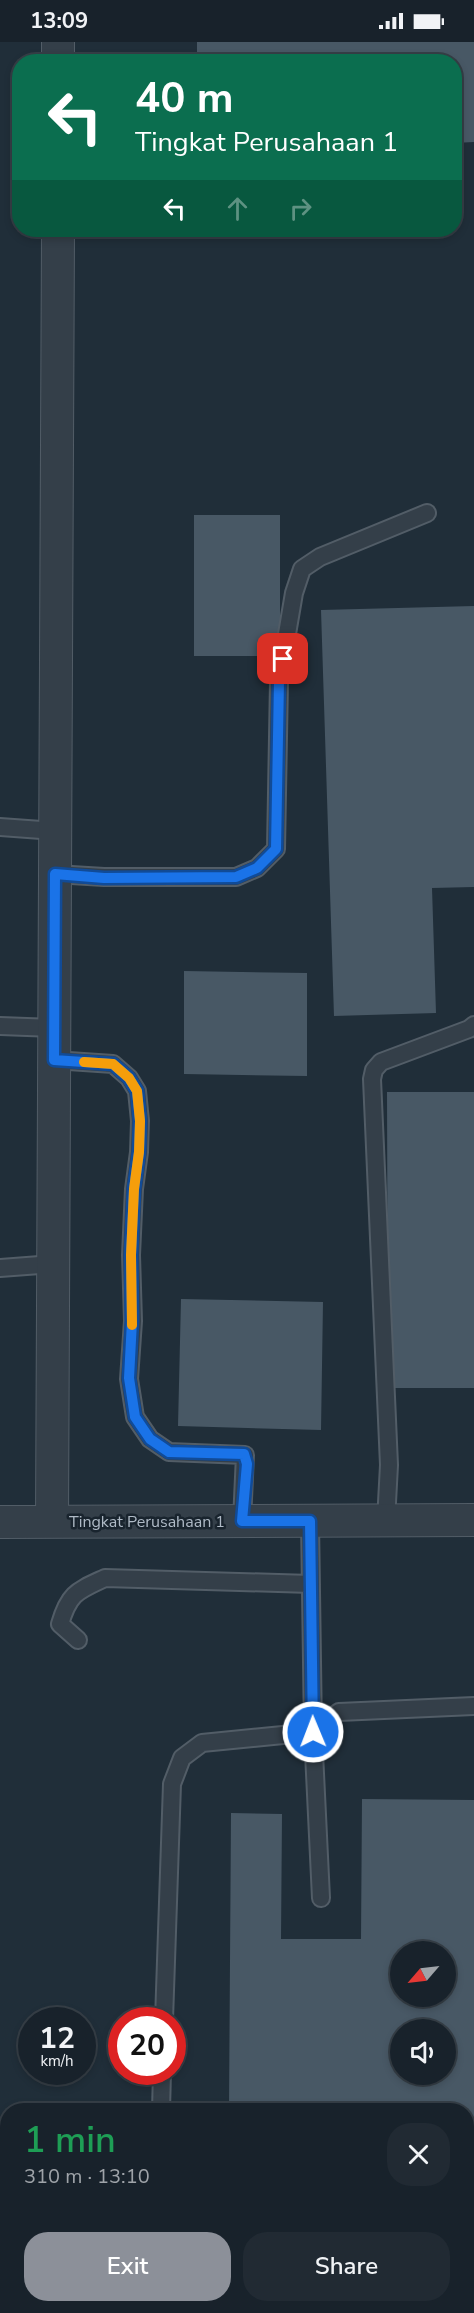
<!DOCTYPE html>
<meta charset="utf-8">
<style>
body{margin:0;font-family:"Nunito Sans",sans-serif;background:#212a33;color:#f1f3f6;height:100vh;display:flex;flex-direction:column;font-size:22px;white-space:nowrap}
*{box-sizing:border-box;margin:0}
p{font-size:20px;color:#9fa4a9}
.icon{flex:none;width:33px;height:33px;fill:none;stroke:currentColor;stroke-width:2;stroke-linecap:round;stroke-linejoin:round}
.map{position:relative;flex:1;overflow:hidden}
.drawer{position:absolute;left:0px;top:2061px;width:474px;height:210px;display:flex;flex-direction:column;background:#18222b;border-radius:24px 24px 0 0;box-shadow:0 3px 9px #0003,0 0 0 2px #363f47}
.drawer>*{flex:none}
.hud{position:absolute;left:12px;top:12px;width:450px;height:183px;border-radius:24px;box-shadow:0 3px 9px #0003,0 0 0 2px #363f47;background:#0b6e4f;color:#fff;overflow:hidden}
.needle{width:39px;rotate:242deg}
.controls{position:absolute;left:390px;top:1899px;display:grid;gap:12px}
.controls a{display:grid;place-items:center;width:66px;height:66px;border-radius:50%;background:#18222b;box-shadow:0 3px 9px #0003,0 0 0 2px #363f47;font-size:30px}
.speed{position:absolute;left:18px;top:1965px;display:flex;gap:12px;font-size:30px;font-weight:700;text-align:center}
.speed>*{display:grid;place-content:center;width:78px;height:78px;border-radius:50%;background:#18222b;box-shadow:0 3px 9px #0003,0 0 0 2px #363f47;line-height:1}
.speed small{font-size:15px;font-weight:400}
.speed .limit{border:9px solid #d22;background:#fff;color:#111}
.pin{position:absolute;display:grid;place-items:center;width:51px;height:51px;color:#fff;margin:-26px;border-radius:12px;box-shadow:0 3px 9px #0006}
.me{position:absolute;width:66px;margin:-33px;rotate:359deg;stroke-linejoin:round;filter:drop-shadow(0 0 4px #0008)}
.turn{display:flex;align-items:center;gap:21px;height:126px;padding:0 24px;font-size:27px}
.turn .icon{width:78px;height:78px;stroke-width:2.5}
.turn b{display:block;font-size:42px;line-height:51px}
.lanes{display:flex;align-items:center;height:57px;padding:0 24px;background:#0003;justify-content:center;gap:30px;direction:ltr}
.lanes .off{opacity:.35}
.round{display:grid;place-items:center;flex:none;width:63px;height:63px;border-radius:24px;background:#212a33}
.summary{display:flex;align-items:center;justify-content:space-between;height:102px;padding:0 24px}
h1{font-size:36px;font-weight:600;line-height:45px;color:#1e9e55}
.action{display:flex;gap:12px;margin-top:auto;padding:12px 24px}
.action a{flex:1;height:69px;border-radius:24px;background:#8c9099;color:#fff;font-size:24px;font-weight:600;line-height:69px;text-align:center}
.action a+a{background:#212a33;color:#f1f3f6}
.status{display:flex;justify-content:space-between;align-items:center;height:42px;padding:0 30px;background:#18222b;direction:ltr}
.status svg{height:16px;fill:currentColor}
.map>svg:first-child{display:block}
</style>
<div class="status"><b>13:09</b><svg viewBox="0 0 49 12"><path d="M0 12V9h3v3zM5 12V6h3v6zM10 12V3h3v9zM15 12V0h3v12zM26 1h20v11H26zM47 4h2v5h-2z"/></svg></div>
<div class="map">
<svg width="474" height="2271" viewBox="0 0 474 2271">
<rect width="100%" height="100%" fill="#202e39"/>
<path fill="#485865" fill-rule="evenodd" d="M 197,0 L 474,0 L 474,100 L 454,101 L 454,20 L 197,20 Z
M 194,473 L 280,473 L 280,614 L 194,614 Z
M 474,564 L 474,845 L 432,846 L 436,971 L 334,974 L 321,568 Z
M 184,929 L 307,931 L 307,1034 L 184,1032 Z
M 387,1050 L 474,1050 L 474,1346 L 388,1346 Z
M 181,1257 L 323,1260 L 321,1388 L 178,1384 Z
M 362,1757 L 474,1758 L 474,2086 L 466,2086 L 466,2068 L 229,2068 L 231,1771 L 282,1772 L 281,1897 L 361,1897 ZM 400,1910 L 446,1910 L 446,1954 L 400,1954 ZM 400,1988 L 446,1988 L 446,2032 L 400,2032 Z"/>
<g fill="none" stroke-linecap="round" stroke-linejoin="round">
<defs>
<path id="lane" d="M 0,785 L 55,789
M 55,832 L 104,835 L 236,835 L 257,826 L 276,807 L 279,639 L 294,551 L 302,527 L 320,515 L 427,471
M 0,984 L 54,986
M 54,1018 L 113,1022 L 129,1036 L 137,1049 L 140,1079 L 139,1110 L 134,1147 L 131,1213 L 133,1279 L 129,1337 L 135,1375 L 150,1397 L 169,1410 L 245,1413 L 242,1479
M 0,1226 L 53,1222
M 310,1479 L 313,1690 L 321,1856
M 386,1479 L 389,1423 L 372,1037 L 374,1028 L 381,1020 L 469,987 L 474,983
M 78,1598 L 60,1582 C 69,1551 77,1549 105,1536 L 311,1542
M 164,1978 L 172,1742 L 182,1716 L 202,1701 L 313,1690 L 339,1670 L 474,1664
M 161,2068 L 162,2030
M 466,2109 L 474,2109"/>
<path id="street" d="M 58,20 L 58,0
M 0,1480 L 474,1478
M 52,1480 L 58,188"/>
<path id="primary" d="M 0,2173 L 8,2174
M 466,2183 L 474,2183
M 0,2215 L 8,2216
M 466,2225 L 474,2225"/>
</defs>
<use href="#lane" stroke="#525d67" stroke-width="20"/>
<use href="#street" stroke="#525d67" stroke-width="34"/>
<use href="#primary" stroke="#404b56" stroke-width="36"/>
<use href="#lane" stroke="#343f49" stroke-width="16"/>
<use href="#street" stroke="#343f49" stroke-width="32"/>
<use href="#primary" stroke="#525e69" stroke-width="33"/>
</g>
<g fill="none" stroke-linecap="round" stroke-linejoin="round">
<defs>
<path id="route" d="M 283,617 L 279,639 L 276,807 L 257,826 L 236,835 L 104,836 L 55,832 L 54,1018 L 113,1022 L 129,1036 L 137,1049 L 140,1079 L 139,1110 L 134,1147 L 131,1213 L 132,1279 L 129,1336 L 135,1375 L 150,1397 L 169,1410 L 244,1412 L 247,1422 L 242,1479 L 310,1479 L 313,1690"/>
</defs>
<use href="#route" stroke="#114b97" stroke-width="15"/>
<use href="#route" stroke="#1a73e8" stroke-width="10"/>
<path stroke="#f59e0b" stroke-width="10" d="M 84,1020 L 113,1022 L 129,1036 L 137,1049 L 140,1079 L 139,1110 L 134,1147 L 131,1213 L 132,1283"/>
</g>
<g text-anchor="middle" stroke-width="5" stroke-linejoin="round" paint-order="stroke">
<g font-size="16" fill="#afbac6" stroke="#19242e">
<text x="147" y="1485">Tingkat Perusahaan 1</text>
</g>
</g>
</svg>
<div class="controls">
<a><svg class="needle" viewBox="-14 -14 28 28"><path d="M0-13l5 13h-10z" fill="#e53935"/><path d="M0 13l5-13h-10z" fill="#9fa4a9"/></svg></a>
<a><svg class="icon" aria-label="sound" viewBox="0 0 24 24"><path d="M4 9h4l5-4v14l-5-4H4zM17 9q2 3 0 6"/></svg></a>
</div>
<div class="speed"><div>12<small>km/h</small></div><div class="limit">20</div></div>
<div class="pin" style="left:283px;top:617px;background:#d93025"><svg class="icon" aria-label="arrive" viewBox="0 0 24 24"><path d="M6 21V4h12l-3 4 3 4H6"/></svg></div>
<svg class="me" style="left:313px;top:1690px" viewBox="-20 -20 40 40"><circle r="17" fill="#1a73e8" stroke="#fff" stroke-width="3"/><path d="M0-11L8 9 0 5-8 9z" fill="#fff"/></svg>
<div class="hud">
<div class="turn"><svg class="icon" aria-label="left" viewBox="0 0 24 24"><path d="M17 20v-9H6M10 6l-5 5 5 5"/></svg><div><b>40 m</b>Tingkat Perusahaan 1</div></div>
<div class="lanes"><svg class="icon" aria-label="left" viewBox="0 0 24 24"><path d="M17 20v-9H6M10 6l-5 5 5 5"/></svg><svg class="icon off" aria-label="ahead" viewBox="0 0 24 24"><path d="M12 20V5M6 11l6-6 6 6"/></svg><svg class="icon off" aria-label="right" viewBox="0 0 24 24"><path d="M7 20v-9h11M14 6l5 5-5 5"/></svg></div>
</div>
<section class="drawer">
<div class="summary"><div><h1>1 min</h1><p>310 m · 13:10</p></div><a class="round"><svg class="icon" aria-label="close" viewBox="0 0 24 24"><path d="M6 6l12 12M18 6L6 18"/></svg></a></div>
<div class="action"><a>Exit</a><a>Share</a></div>
</section>
</div>
